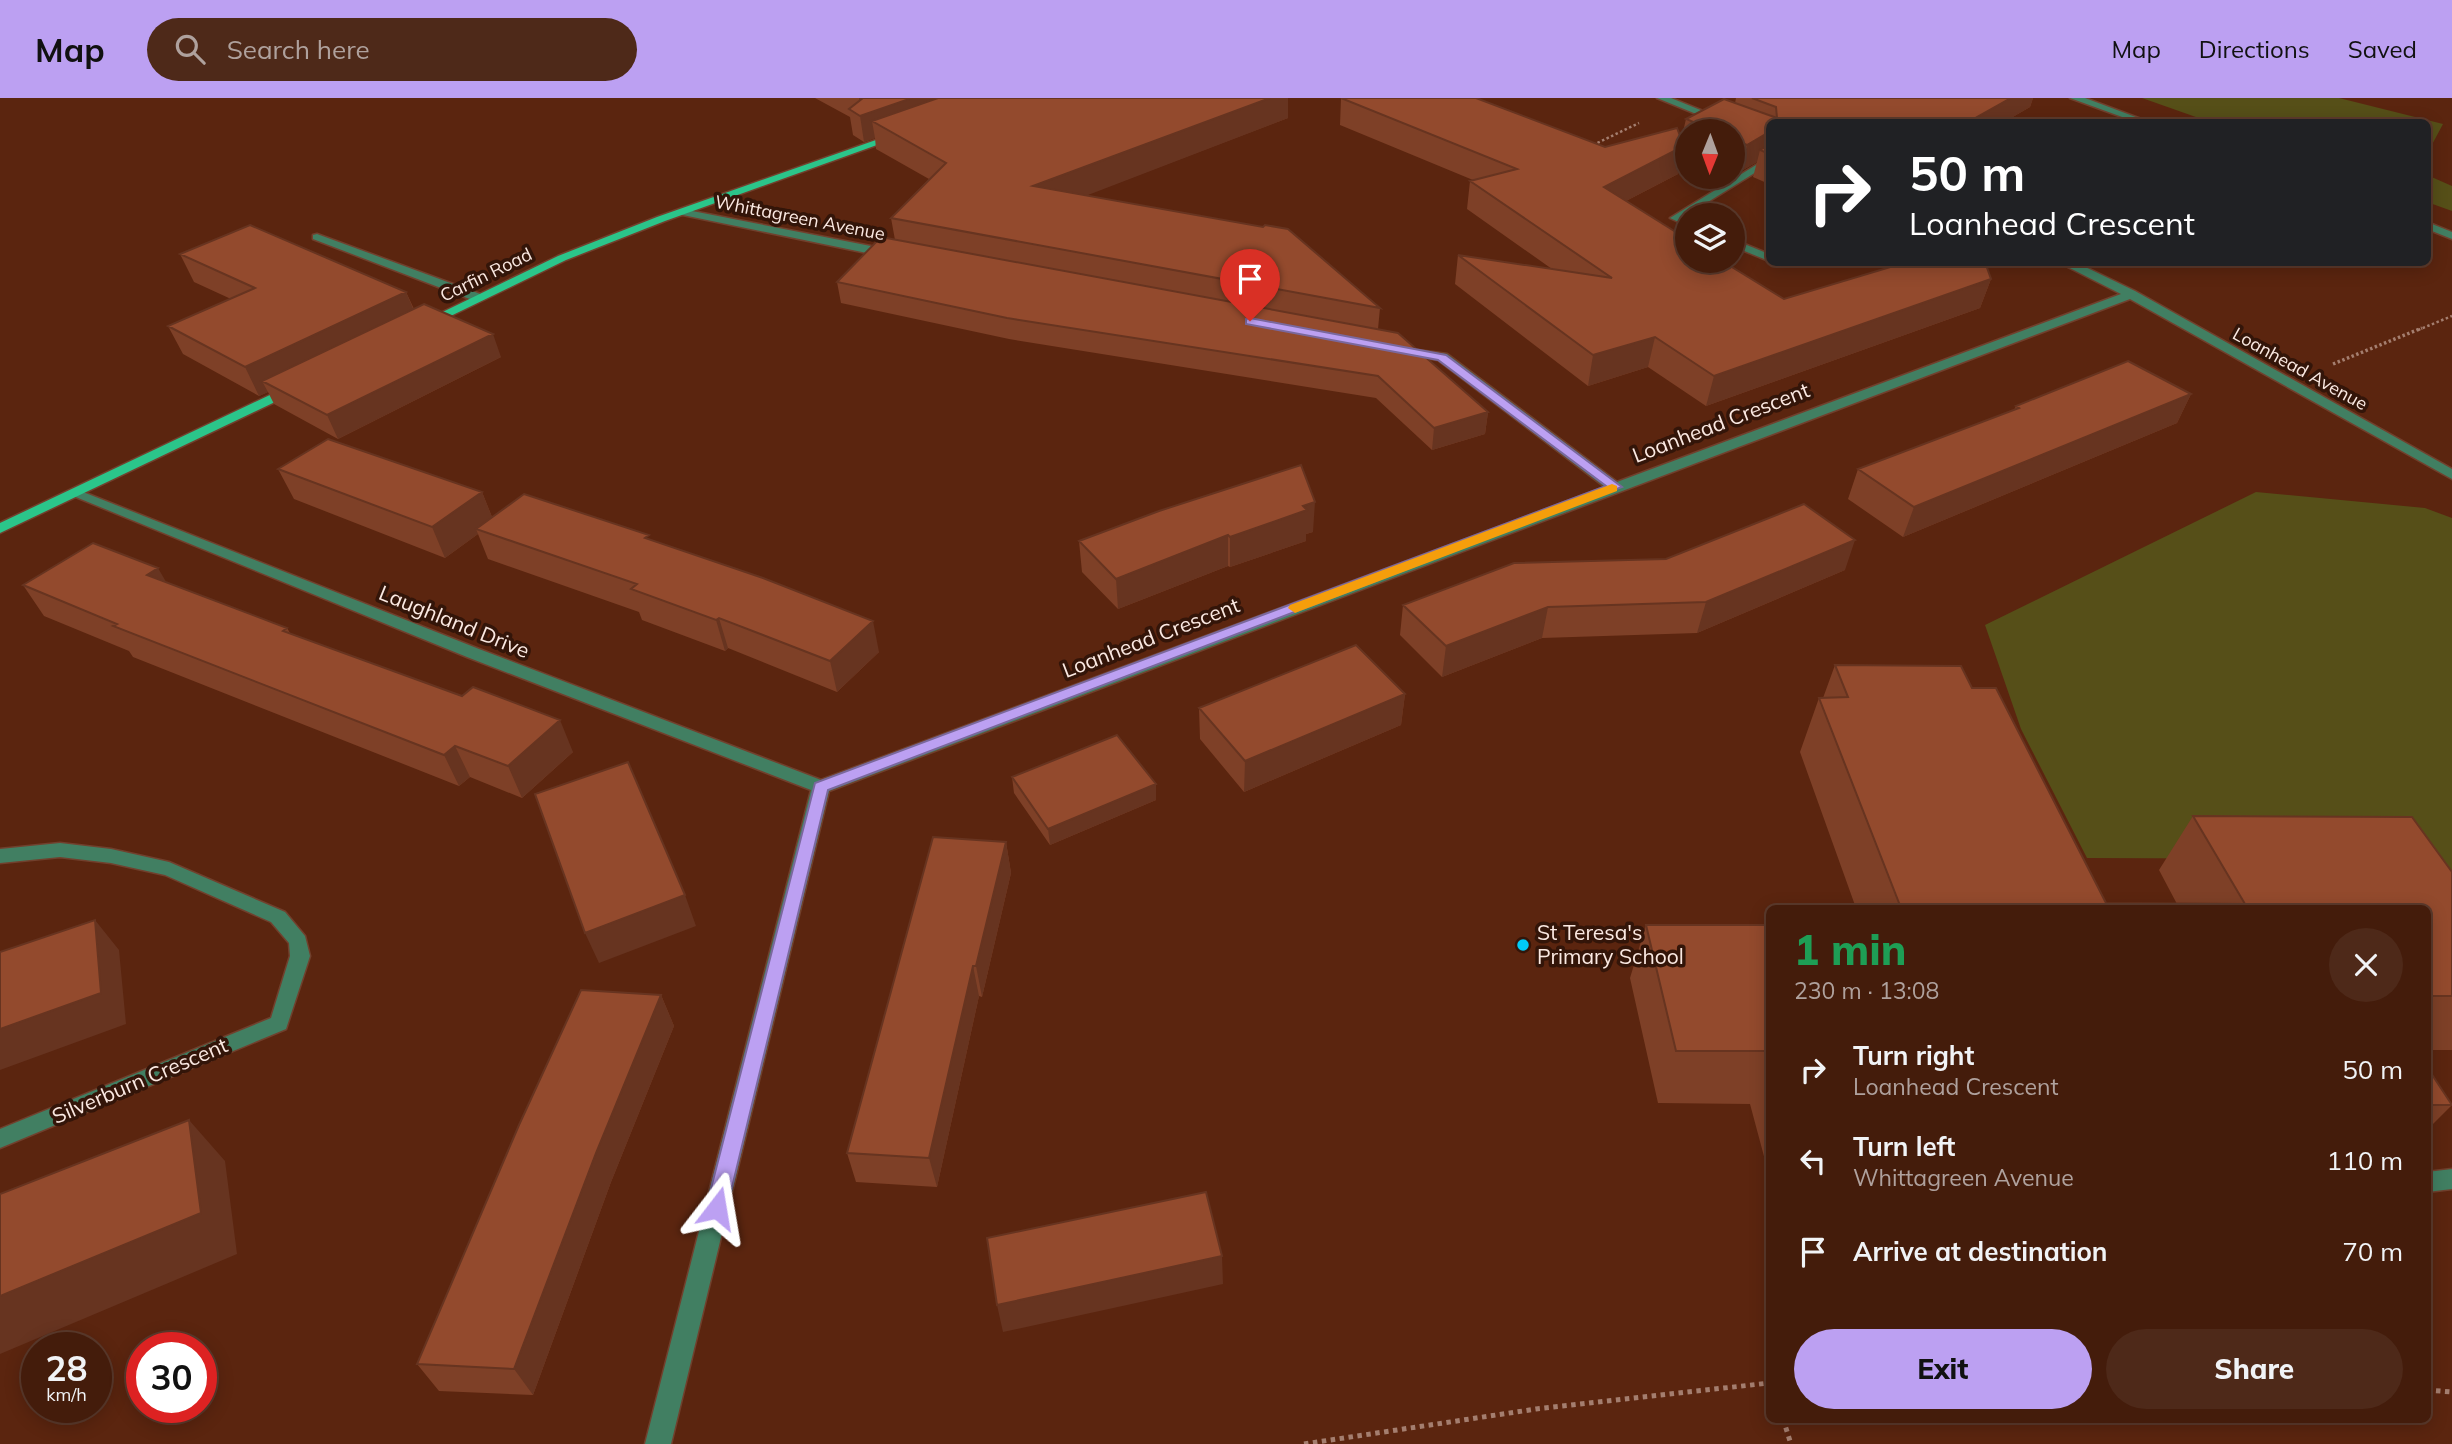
<!DOCTYPE html>
<meta charset="utf-8">
<style>
body{margin:0;font-family:Mulish,sans-serif;background:#4e2919;color:#f1f3f6;height:100vh;display:flex;flex-direction:column;font-size:26px;white-space:nowrap}
*{box-sizing:border-box;margin:0}
p{font-size:23px;color:#afa19d}
.icon{flex:none;width:38px;height:38px;fill:none;stroke:currentColor;stroke-width:2;stroke-linecap:round;stroke-linejoin:round}
.map{position:relative;flex:1;overflow:hidden}
.details{position:absolute;left:1766px;top:807px;width:665px;height:518px;display:flex;flex-direction:column;background:#441c0b;border-radius:10px;box-shadow:0 4px 18px #0003,0 0 0 2px #5c3a2c}
.details>*{flex:none}
.hud{position:absolute;left:1766px;top:21px;width:665px;height:147px;border-radius:10px;box-shadow:0 4px 18px #0003,0 0 0 2px #5c3a2c;background:#202124;color:#fff;overflow:hidden}
.needle{width:46px;rotate:181deg}
.fabs{position:absolute;left:1675px;top:21px;display:grid;gap:14px}
.fabs a{display:grid;place-items:center;width:70px;height:70px;border-radius:50%;background:#441c0b;box-shadow:0 4px 18px #0003,0 0 0 2px #5c3a2c;font-size:35px}
.speed{position:absolute;left:21px;top:1234px;display:flex;gap:14px;font-size:35px;font-weight:700;text-align:center}
.speed>*{display:grid;place-content:center;width:91px;height:91px;border-radius:50%;background:#441c0b;box-shadow:0 4px 18px #0003,0 0 0 2px #5c3a2c;line-height:1}
.speed small{font-size:18px;font-weight:400}
.speed .limit{border:10px solid #d22;background:#fff;color:#111}
.pin{position:absolute;display:grid;place-items:center;width:60px;height:60px;color:#fff;margin:-72px -30px;border-radius:50% 50% 50% 0;rotate:-45deg;box-shadow:0 0 7px #0007}
.pin .icon{rotate:45deg}
.me{position:absolute;width:77px;margin:-38px;rotate:14deg;stroke-linejoin:round;filter:drop-shadow(0 0 5px #0008)}
.turn{display:flex;align-items:center;gap:24px;height:147px;padding:0 28px;font-size:32px}
.turn .icon{width:91px;height:91px;stroke-width:2.5}
.turn b{display:block;font-size:49px;line-height:60px}
.round{display:grid;place-items:center;flex:none;width:74px;height:74px;border-radius:37px;background:#4e2919}
.head{display:flex;align-items:center;justify-content:space-between;height:119px;padding:0 28px}
h1{font-size:42px;font-weight:800;line-height:52px;color:#1e9e55}
.button{display:flex;gap:14px;margin-top:auto;padding:14px 28px}
.button a{flex:1;height:80px;border-radius:42px;background:#bca0f2;color:#111;font-size:28px;font-weight:800;line-height:80px;text-align:center}
.button a+a{background:#4e2919;color:#f1f3f6}
ul{padding:0;list-style:none}
li{display:flex;align-items:center;gap:21px;height:91px;padding:0 28px}
li div{flex:1}
li b{display:block;font-size:26px}
li em{font-style:normal}
header{display:flex;align-items:center;gap:42px;box-sizing:border-box;height:98px;padding:0 35px;background:#bca0f2;color:#111}
header strong{font-size:33px}
nav{display:flex;gap:38px;margin-inline-start:auto;font-size:24px}
.search{width:490px;height:63px;background:#4e2919;display:flex;align-items:center;gap:18px;box-sizing:border-box;padding:0 24px;border-radius:38px;color:#afa19d;font-size:26px}
.map>svg:first-child{display:block}
</style>
<header>
<strong>Map</strong>
<div class="search"><svg class="icon" aria-label="search" viewBox="0 0 24 24"><circle cx="10" cy="10" r="6"/><path d="M15 15l6 6"/></svg>Search here</div>
<nav><a>Map</a><a>Directions</a><a>Saved</a></nav>
</header>
<div class="map">
<svg width="2452" height="1346" viewBox="0 0 2452 1346">
<rect width="100%" height="100%" fill="#5b250f"/>
<path fill="#564f18" d="M 2142,0 L 2339,0 L 2443,26 L 2427,56 L 2427,24 L 2210,24 Z
M 2427,77 L 2452,88 L 2452,113 L 2427,104 Z
M 2256,394 L 2425,410 L 2452,420 L 2452,864 L 2427,810 L 2384,761 L 2087,760 L 2021,631 L 1985,527 Z"/>
<g fill="none" stroke-linecap="round" stroke-linejoin="round">
<defs>
<path id="minor" d="M 1657,0 L 1671,0 L 1725,22 L 1716,24 Z
M 2070,0 L 2085,0 L 2149,24 L 2136,24 Z
M 1769,59 L 1769,66 L 1687,117 L 1684,120 L 1687,121 L 1687,128 L 1670,120 Z
M 682,111 L 891,152 L 897,156 L 891,160 L 678,116 L 676,114 Z
M 2427,124 L 2452,134 L 2452,141 L 2427,131 Z
M 317,136 L 483,197 L 485,200 L 475,203 L 313,141 L 313,137 Z
M 1732,141 L 1769,156 L 1769,163 L 1732,148 Z
M 2058,164 L 2075,164 L 2135,193 L 2452,371 L 2452,381 L 2130,201 L 829,693 L 671,1346 L 645,1346 L 811,692 L 467,559 L 66,395 L 73,391 L 78,392 L 479,551 L 821,682 L 1605,389 L 1438,262 L 1395,255 L 1395,249 L 1447,256 L 1617,384 L 2121,196 Z
M 60,745 L 111,751 L 169,764 L 285,814 L 305,838 L 310,858 L 286,931 L 0,1050 L 0,1031 L 271,920 L 290,858 L 289,845 L 271,824 L 165,777 L 111,765 L 60,759 L 0,765 L 0,751 Z
M 2452,1071 L 2452,1091 L 2427,1094 L 2427,1074 Z"/>
<path id="major" d="M 893,36 L 902,38 L 665,123 L 566,162 L 430,228 L 422,228 L 420,225 L 558,158 L 657,119 Z
M 291,287 L 298,291 L 296,294 L 0,435 L 0,425 Z"/>
</defs>
<use href="#minor" stroke="#71402d" stroke-width="3"/>
<use href="#major" stroke="#71402d" stroke-width="3"/>
<path stroke="#a47e6f" stroke-width="2.5" stroke-dasharray="2.5 2.5" stroke-linecap="butt" d="M 1593,47 L 1639,25
M 2418,232 L 2452,218"/>
<path stroke="#a47e6f" stroke-width="3.5" stroke-dasharray="2.5 2.5" stroke-linecap="butt" d="M 2333,266 L 2422,230"/>
<path stroke="#a47e6f" stroke-width="5" stroke-dasharray="4.5 4.5" stroke-linecap="butt" d="M 2427,1292 L 2452,1294
M 1783,1321 L 1791,1346
M 1304,1346 L 1536,1311 L 1769,1285"/>
<use href="#minor" fill="#417f62" fill-rule="evenodd"/>
<use href="#major" fill="#2bc58a" fill-rule="evenodd"/>
</g>
<path fill="#7e4027" d="M 815,0 L 1288,0 L 1288,20 L 1086,97 L 1380,210 L 1378,231 L 1488,314 L 1485,336 L 1432,352 L 1376,300 L 1009,241 L 841,205 L 837,184 L 895,142 L 891,120 L 929,81 L 876,51 L 875,40 L 864,44 L 853,37 L 850,19 Z
M 1341,0 L 1605,49 L 1681,42 L 1686,21 L 1735,5 L 1736,0 L 2033,0 L 2030,9 L 2004,24 L 1769,24 L 1769,86 L 1753,79 L 1757,64 L 1741,73 L 1732,70 L 1732,33 L 1687,33 L 1687,49 L 1684,48 L 1678,76 L 1626,103 L 1784,201 L 1991,181 L 1980,210 L 1706,308 L 1648,269 L 1588,288 L 1455,186 L 1458,157 L 1552,171 L 1467,111 L 1470,83 L 1473,82 L 1340,27 Z
M 180,156 L 406,194 L 414,211 L 501,259 L 338,341 L 274,306 L 268,294 L 259,298 L 183,256 L 168,228 L 231,201 L 194,184 Z
M 2191,296 L 2177,325 L 1903,439 L 1848,401 L 1858,371 L 2014,312 L 2016,308 Z
M 278,371 L 482,394 L 492,419 L 650,442 L 879,554 L 837,594 L 728,550 L 725,553 L 642,522 L 639,514 L 488,461 L 478,436 L 445,460 L 294,401 Z
M 1313,434 L 1306,436 L 1306,443 L 1230,469 L 1228,468 L 1118,511 L 1082,474 L 1079,443 Z
M 1845,472 L 1697,535 L 1542,540 L 1442,579 L 1400,537 L 1403,507 Z
M 166,484 L 287,530 L 290,535 L 573,654 L 522,700 L 470,679 L 459,688 L 133,559 L 129,553 L 44,518 L 23,487 Z
M 1835,567 L 1972,590 L 2106,805 L 2177,806 L 2159,772 L 2193,718 L 2452,774 L 2452,952 L 2427,952 L 2427,810 L 1856,810 L 1800,654 L 1819,600 L 1823,600 Z
M 1405,596 L 1401,627 L 1244,694 L 1200,641 L 1199,610 Z
M 1012,679 L 1156,702 L 1050,747 L 1014,695 Z
M 1006,744 L 1011,775 L 982,899 L 979,898 L 937,1089 L 856,1084 L 847,1055 Z
M 1646,827 L 1769,827 L 1769,1077 L 1750,1006 L 1658,1005 L 1630,880 Z
M 661,897 L 674,928 L 611,1084 L 533,1297 L 439,1293 L 417,1266 Z
M 2427,969 L 2452,1007 L 2427,1032 Z"/>
<path fill="#673420" d="M 859,0 L 977,0 L 872,23 L 875,40 L 864,44 L 860,18 L 861,17 Z
M 1270,0 L 1288,0 L 1288,20 L 1036,117 L 1033,88 Z
M 2011,0 L 2033,0 L 2030,9 L 2004,24 L 1968,24 Z
M 1769,34 L 1769,56 L 1760,52 L 1757,64 L 1741,73 L 1747,47 Z
M 1684,48 L 1678,76 L 1599,117 L 1604,89 Z
M 1991,181 L 1980,210 L 1706,308 L 1714,278 Z
M 406,194 L 418,222 L 262,283 L 268,294 L 259,298 L 245,269 Z
M 493,236 L 501,259 L 338,341 L 327,317 Z
M 1655,239 L 1648,269 L 1588,288 L 1593,257 Z
M 2191,296 L 2177,325 L 1903,439 L 1914,409 Z
M 1488,314 L 1485,336 L 1432,352 L 1434,330 Z
M 482,394 L 494,424 L 476,431 L 478,436 L 445,460 L 432,429 Z
M 1315,404 L 1313,434 L 1306,436 L 1306,443 L 1230,469 L 1230,439 Z
M 1228,437 L 1228,468 L 1118,511 L 1116,481 Z
M 1855,442 L 1845,472 L 1697,535 L 1706,504 Z
M 158,470 L 176,501 L 147,477 Z
M 1548,509 L 1542,540 L 1442,579 L 1446,548 Z
M 719,520 L 728,550 L 725,553 L 716,522 Z
M 873,523 L 879,554 L 837,594 L 830,563 Z
M 1405,596 L 1401,627 L 1244,694 L 1245,663 Z
M 560,622 L 573,654 L 522,700 L 508,668 Z
M 455,648 L 470,679 L 459,688 L 444,657 Z
M 1156,686 L 1156,702 L 1050,747 L 1048,731 Z
M 1006,744 L 1011,775 L 982,899 L 976,868 Z
M 685,797 L 696,828 L 599,865 L 585,835 Z
M 95,822 L 119,852 L 126,926 L 0,972 L 0,931 Z
M 973,868 L 979,898 L 937,1089 L 929,1060 Z
M 661,897 L 674,928 L 611,1084 L 533,1297 L 514,1271 L 596,1055 Z
M 189,1022 L 225,1063 L 237,1156 L 0,1256 L 0,1198 Z
M 1222,1158 L 1223,1186 L 1003,1234 L 997,1207 Z"/>
<path fill="#934a2d" stroke="#673420" stroke-width="2" d="M 863,0 L 912,0 L 860,18 L 849,11 Z
M 938,0 L 1270,0 L 1033,88 L 1263,129 L 1265,127 L 1288,131 L 1380,210 L 891,120 L 946,65 L 872,23 Z
M 1341,0 L 1476,0 L 1605,49 L 1677,30 L 1684,48 L 1604,89 L 1687,141 L 1687,163 L 1722,163 L 1784,201 L 1907,164 L 1985,164 L 1991,181 L 1714,278 L 1655,239 L 1593,257 L 1458,157 L 1612,180 L 1470,83 L 1517,71 Z
M 1752,0 L 2011,0 L 1968,24 L 1769,24 L 1769,34 L 1747,47 L 1732,41 L 1732,33 L 1715,33 L 1686,21 L 1724,1 L 1777,20 L 1776,9 Z
M 1769,47 L 1769,56 L 1760,52 Z
M 250,127 L 406,194 L 245,269 L 168,228 L 255,190 L 180,156 Z
M 881,139 L 1398,235 L 1488,314 L 1434,330 L 1378,278 L 1007,220 L 837,184 Z
M 424,206 L 493,236 L 327,317 L 262,283 Z
M 2128,263 L 2191,296 L 1914,409 L 1858,371 L 2019,310 L 2016,308 Z
M 328,341 L 482,394 L 432,429 L 278,371 Z
M 1301,367 L 1315,404 L 1303,408 L 1307,412 L 1230,439 L 1228,437 L 1116,481 L 1079,443 L 1159,413 Z
M 524,396 L 649,437 L 645,440 L 763,480 L 873,523 L 830,563 L 719,520 L 716,522 L 631,491 L 637,486 L 476,431 Z
M 1804,406 L 1855,442 L 1706,504 L 1548,509 L 1446,548 L 1403,507 L 1514,465 L 1666,461 Z
M 93,445 L 158,470 L 147,477 L 287,530 L 283,533 L 462,598 L 473,589 L 560,622 L 508,668 L 455,648 L 444,657 L 113,528 L 117,526 L 23,487 Z
M 1356,547 L 1405,596 L 1245,663 L 1199,610 Z
M 1835,567 L 1961,568 L 1972,590 L 1996,590 L 2106,805 L 2245,806 L 2193,718 L 2412,719 L 2452,774 L 2452,898 L 2427,898 L 2427,810 L 1901,810 L 1819,600 L 1848,599 Z
M 1117,637 L 1156,686 L 1048,731 L 1012,679 Z
M 628,664 L 685,797 L 585,835 L 535,696 Z
M 933,739 L 1006,744 L 976,868 L 973,868 L 929,1060 L 847,1055 Z
M 95,822 L 101,895 L 0,931 L 0,854 Z
M 1646,827 L 1769,827 L 1769,953 L 1676,953 Z
M 581,892 L 661,897 L 596,1055 L 514,1271 L 417,1266 L 519,1027 Z
M 2427,969 L 2452,1007 L 2427,1007 Z
M 189,1022 L 201,1115 L 0,1198 L 0,1096 Z
M 1206,1094 L 1222,1158 L 997,1207 L 987,1140 Z"/>
<path fill="#bca0f2" stroke="#7a689d" stroke-width="2" d="M 1250,220 L 1446,257 L 1622,389 L 828,692 L 727,1110 L 724,1116 L 717,1119 L 709,1116 L 706,1110 L 815,685 L 1606,388 L 1438,262 L 1246,226 L 1246,221 Z"/>
<path fill="#f59e0b" d="M 1612,386 L 1617,388 L 1617,393 L 1300,513 L 1295,515 L 1288,510 L 1290,507 Z"/>
<circle fill="#00cbf8" stroke="#331509" stroke-width="2.5" cx="1523" cy="847" r="7"/>
<g text-anchor="middle" stroke-width="7" stroke-linejoin="round" paint-order="stroke">
<g font-size="18" fill="#fbe9e2" stroke="#331509">
<text transform="translate(800 120) rotate(11)" y="6">Whittagreen Avenue</text>
<text transform="translate(486 177) rotate(-26)" y="6">Carfin Road</text>
<text transform="translate(2300 271) rotate(29)" y="6">Loanhead Avenue</text>
</g>
<g font-size="21" fill="#fbe9e2" stroke="#331509">
<text transform="translate(1721 325) rotate(-21)" y="7">Loanhead Crescent</text>
<text transform="translate(454 524) rotate(22)" y="7">Laughland Drive</text>
<text transform="translate(1151 540) rotate(-21)" y="7">Loanhead Crescent</text>
<text transform="translate(140 983) rotate(-23)" y="7">Silverburn Crescent</text>
</g>
<g font-size="21" fill="#fbe9e2" stroke="#331509" text-anchor="start">
<text x="1537" y="842">St Teresa's<tspan x="1537" dy="24">Primary School</tspan></text>
</g>
</g>
</svg>
<div class="fabs">
<a><svg class="needle" viewBox="-14 -14 28 28"><path d="M0-13l5 13h-10z" fill="#e53935"/><path d="M0 13l5-13h-10z" fill="#afa19d"/></svg></a>
<a><svg class="icon" aria-label="layers" viewBox="0 0 24 24"><path d="M12 4l9 5-9 5-9-5zM3 14l9 5 9-5"/></svg></a>
</div>
<div class="speed"><div>28<small>km/h</small></div><div class="limit">30</div></div>
<div class="pin" style="left:1250px;top:223px;background:#d93025"><svg class="icon" aria-label="arrive" viewBox="0 0 24 24"><path d="M6 21V4h12l-3 4 3 4H6"/></svg></div>
<svg class="me" style="left:717px;top:1110px" viewBox="-20 -20 40 40"><path d="M0-17L14 15 0 8-14 15z" fill="#bca0f2" stroke="#fff" stroke-width="4"/></svg>
<div class="hud">
<div class="turn"><svg class="icon" aria-label="right" viewBox="0 0 24 24"><path d="M7 20v-9h11M14 6l5 5-5 5"/></svg><div><b>50 m</b>Loanhead Crescent</div></div>
</div>
<section class="details">
<div class="head"><div><h1>1 min</h1><p>230 m · 13:08</p></div><a class="round"><svg class="icon" aria-label="close" viewBox="0 0 24 24"><path d="M6 6l12 12M18 6L6 18"/></svg></a></div>
<ul>
<li><svg class="icon" aria-label="right" viewBox="0 0 24 24"><path d="M7 20v-9h11M14 6l5 5-5 5"/></svg><div><b>Turn right</b><p>Loanhead Crescent</p></div><em>50 m</em></li>
<li><svg class="icon" aria-label="left" viewBox="0 0 24 24"><path d="M17 20v-9H6M10 6l-5 5 5 5"/></svg><div><b>Turn left</b><p>Whittagreen Avenue</p></div><em>110 m</em></li>
<li><svg class="icon" aria-label="arrive" viewBox="0 0 24 24"><path d="M6 21V4h12l-3 4 3 4H6"/></svg><div><b>Arrive at destination</b></div><em>70 m</em></li>
</ul>
<div class="button"><a>Exit</a><a>Share</a></div>
</section>
</div>
